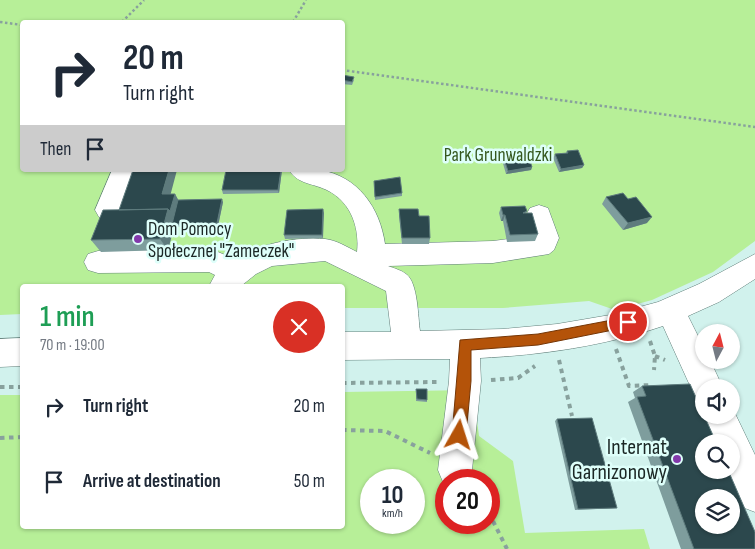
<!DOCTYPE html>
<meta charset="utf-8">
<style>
body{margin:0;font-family:"Sofia Sans Condensed",sans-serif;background:#f2f2f3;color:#1f2937;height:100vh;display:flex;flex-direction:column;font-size:19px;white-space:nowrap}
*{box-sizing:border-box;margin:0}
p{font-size:16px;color:#747a83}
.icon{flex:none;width:28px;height:28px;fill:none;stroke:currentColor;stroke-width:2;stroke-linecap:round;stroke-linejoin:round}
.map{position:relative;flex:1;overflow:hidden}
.details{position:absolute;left:20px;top:284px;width:325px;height:245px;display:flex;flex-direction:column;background:#fff;border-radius:5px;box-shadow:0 1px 4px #0004}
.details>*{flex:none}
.hud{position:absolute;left:20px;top:20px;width:325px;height:152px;border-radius:5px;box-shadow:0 1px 4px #0004;background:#fff;color:#1f2937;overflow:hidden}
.needle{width:32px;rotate:7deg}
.fabs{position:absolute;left:695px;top:324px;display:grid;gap:10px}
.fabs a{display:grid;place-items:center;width:45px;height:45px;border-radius:50%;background:#fff;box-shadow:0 1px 4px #0004;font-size:25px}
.speed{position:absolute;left:360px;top:469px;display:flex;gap:10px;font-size:25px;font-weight:700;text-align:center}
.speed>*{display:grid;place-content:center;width:65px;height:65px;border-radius:50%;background:#fff;box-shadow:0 1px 4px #0004;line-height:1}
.speed small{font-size:12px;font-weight:400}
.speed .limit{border:8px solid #d22;background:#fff;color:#111}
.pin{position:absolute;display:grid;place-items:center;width:42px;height:42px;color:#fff;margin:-21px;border:2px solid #fff;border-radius:50%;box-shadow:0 1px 5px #0007}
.me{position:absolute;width:55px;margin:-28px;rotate:6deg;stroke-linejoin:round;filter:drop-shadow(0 0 4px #0008)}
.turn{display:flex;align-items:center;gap:18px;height:105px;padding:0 20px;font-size:22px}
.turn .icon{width:65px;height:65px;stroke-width:2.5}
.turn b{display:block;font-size:35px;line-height:42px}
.then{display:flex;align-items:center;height:48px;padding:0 20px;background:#0003;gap:10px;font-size:19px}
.round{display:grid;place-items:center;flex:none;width:52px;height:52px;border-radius:26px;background:#f2f2f3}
.summary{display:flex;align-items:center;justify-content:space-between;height:85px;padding:0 20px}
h1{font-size:30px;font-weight:600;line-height:38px;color:#1e9e55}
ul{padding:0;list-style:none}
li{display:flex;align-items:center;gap:15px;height:75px;padding:0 20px}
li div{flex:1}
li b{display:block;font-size:19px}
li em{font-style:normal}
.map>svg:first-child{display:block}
</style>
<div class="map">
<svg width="755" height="549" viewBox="0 0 755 549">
<rect width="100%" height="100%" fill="#d1f2ed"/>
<path fill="#b7ef98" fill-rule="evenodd" d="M 0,0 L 755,0 L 755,241 L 713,272 L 652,300 L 615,310 L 589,301 L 503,308 L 343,308 L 342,286 L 22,286 L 22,314 L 0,315 ZM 22,22 L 342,22 L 342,170 L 22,170 Z
M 473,390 L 479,436 L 513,461 L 525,533 L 644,529 L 650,549 L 0,549 L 0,395 L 22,395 L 22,526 L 342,526 L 343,392 ZM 371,480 L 414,480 L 414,522 L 371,522 ZM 446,480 L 489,480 L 489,522 L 446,522 Z"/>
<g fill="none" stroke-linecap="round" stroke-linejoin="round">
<defs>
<path id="minor" d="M 112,170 L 136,170 L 117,217 L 108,220 L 99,217 L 95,210 Z
M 289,170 C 299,170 310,169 320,170 C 358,176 380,208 385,244 L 493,241 L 532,236 L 526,215 L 530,208 L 539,205 L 548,208 L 559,238 L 554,250 L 549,254 L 493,263 L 388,266 C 393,268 401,270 406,274 C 418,282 418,318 420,331 L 503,329 L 557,324 L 610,315 L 658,302 L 699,284 L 755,254 L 755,279 L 719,302 L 688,316 L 704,348 L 704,360 L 710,360 L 723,388 L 704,388 L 704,402 L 696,399 L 663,326 C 604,346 542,355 480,358 L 481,381 L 472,470 L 468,480 L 446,480 L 446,484 L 443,482 L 438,470 L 449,381 L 450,359 L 342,360 L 342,332 L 391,332 L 386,291 L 325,261 L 272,266 L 256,274 L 241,286 L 209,286 L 215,275 L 209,272 L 98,273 L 88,270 L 84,262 L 88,254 L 98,251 L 203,249 L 213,250 L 235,259 C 260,244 296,236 325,239 C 336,240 347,247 357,252 C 360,225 349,198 322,188 C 309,183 297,183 289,170 Z
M 22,338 L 22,366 L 0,367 L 0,339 Z
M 731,405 L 755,455 L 755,512 L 742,507 L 726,470 L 731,470 L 731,442 L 714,442 L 703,415 L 704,412 L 704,415 L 731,415 Z"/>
</defs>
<use href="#minor" stroke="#607e79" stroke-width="1"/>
<path stroke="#88a19d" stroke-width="2.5" stroke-dasharray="2.5 2.5" stroke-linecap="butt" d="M 0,22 L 22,25
M 122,22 L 144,0
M 293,22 L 306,0
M 342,70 L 755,127"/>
<path stroke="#88a19d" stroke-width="4" stroke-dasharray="4.5 4.5" stroke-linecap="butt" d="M 650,341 L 655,356 L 654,370
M 616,349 L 629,386 L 652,385
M 655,356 L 665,360
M 559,360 L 572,416
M 491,380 L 518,378 L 535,366
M 342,383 L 439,382
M 0,387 L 22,387
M 342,430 L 385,431 L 430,453
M 0,438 L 22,437
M 489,513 L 507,549"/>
<use href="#minor" fill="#fff" fill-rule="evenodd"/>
</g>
<path fill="#7e9d9d" d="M 342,75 L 354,80 L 352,85 L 342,84 Z
M 567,151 L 584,165 L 582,168 L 559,172 L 553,158 L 555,154 L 566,153 Z
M 516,153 L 532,167 L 531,170 L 506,174 L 502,160 L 503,156 L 515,155 Z
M 282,170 L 279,193 L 223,194 L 222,190 Z
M 374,185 L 402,193 L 402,196 L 375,200 Z
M 171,194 L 175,194 L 178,200 L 223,202 L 218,226 L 174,227 L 168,250 L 101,252 L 91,240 L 119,210 Z
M 606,197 L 647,223 L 623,230 L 602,204 Z
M 501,207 L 527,211 L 526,213 L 538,234 L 535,241 L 507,242 L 503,221 L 501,221 L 499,213 Z
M 323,209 L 323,238 L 285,239 L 284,235 Z
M 399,209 L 419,216 L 430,238 L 429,244 L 402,244 L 399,216 Z
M 642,386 L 755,549 L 681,549 L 628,402 L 635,398 L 633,392 Z
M 416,389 L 427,400 L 427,402 L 416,401 Z
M 557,419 L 617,508 L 575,510 L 555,421 Z"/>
<path fill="#5e7b7d" d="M 584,165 L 582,168 L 559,172 L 561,169 Z
M 532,167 L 531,170 L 506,174 L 508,171 Z
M 169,170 L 177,170 L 168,204 L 162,194 Z
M 281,170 L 282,170 L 279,193 L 278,190 Z
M 175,194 L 180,203 L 172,224 L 174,227 L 168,250 L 160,239 L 168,209 Z
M 222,199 L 223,202 L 218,226 L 217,223 Z
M 323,209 L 324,213 L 323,238 L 322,235 Z
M 503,215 L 505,215 L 503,221 L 501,221 Z
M 652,217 L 647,223 L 623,230 L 628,223 Z"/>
<path fill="#2c484d" stroke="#5e7b7d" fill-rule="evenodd" d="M 342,75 L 354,77 L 352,82 L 342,80 Z
M 578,150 L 584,165 L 561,169 L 555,154 L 568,153 L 567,151 Z
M 527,152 L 532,167 L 508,171 L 503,156 L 517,155 L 516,153 Z
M 133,170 L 169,170 L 162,194 L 175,194 L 170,211 L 168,209 L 119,210 Z
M 226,170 L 281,170 L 278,190 L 222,190 Z
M 400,177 L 402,193 L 375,197 L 374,181 Z
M 623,193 L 628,199 L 636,197 L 652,217 L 628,223 L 606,197 Z
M 222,199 L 217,223 L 172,224 L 178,200 Z
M 525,206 L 527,211 L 523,213 L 532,213 L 538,234 L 510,235 L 505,215 L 503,215 L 501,207 Z
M 168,209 L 160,239 L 91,240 L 103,210 Z
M 323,209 L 322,235 L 284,235 L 287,210 Z
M 399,209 L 418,209 L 419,216 L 429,216 L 430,238 L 402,238 Z
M 690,384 L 716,442 L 704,442 L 704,470 L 728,470 L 755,532 L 755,549 L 694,549 L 637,397 L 646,396 L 642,386 ZM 704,498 L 731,498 L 731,525 L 704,525 Z
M 416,389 L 427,389 L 427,400 L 417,399 Z
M 592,418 L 617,508 L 578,509 L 557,419 Z"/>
<path fill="#b45309" stroke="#753606" d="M 628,317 L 635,322 L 628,327 L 538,345 L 471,350 L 471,381 L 466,435 L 464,440 L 459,442 L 454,440 L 452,435 L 460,340 L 538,334 Z"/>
<g fill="#8339ab" stroke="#defffa" stroke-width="2">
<circle cx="138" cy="239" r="5"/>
<circle cx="677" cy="459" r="5"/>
</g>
<g text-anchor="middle" stroke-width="5" stroke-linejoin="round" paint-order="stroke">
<g font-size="19" fill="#35581e" stroke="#defffa">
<text x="498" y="161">Park Grunwaldzki</text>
</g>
<g font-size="19" fill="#1b2725" stroke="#defffa" text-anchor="start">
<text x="148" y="235">Dom Pomocy<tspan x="148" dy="22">Społecznej "Zameczek"</tspan></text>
</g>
<g font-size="22" fill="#1b2725" stroke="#defffa" text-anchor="end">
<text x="667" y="454">Internat<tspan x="667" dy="25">Garnizonowy</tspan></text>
</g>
</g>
</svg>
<div class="fabs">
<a><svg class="needle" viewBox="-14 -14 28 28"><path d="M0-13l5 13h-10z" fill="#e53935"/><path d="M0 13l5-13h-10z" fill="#747a83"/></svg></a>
<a><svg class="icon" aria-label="sound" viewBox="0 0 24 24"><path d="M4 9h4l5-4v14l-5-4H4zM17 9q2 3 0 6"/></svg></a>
<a><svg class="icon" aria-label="search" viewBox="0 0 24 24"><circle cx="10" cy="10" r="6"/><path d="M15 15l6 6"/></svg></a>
<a><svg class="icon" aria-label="layers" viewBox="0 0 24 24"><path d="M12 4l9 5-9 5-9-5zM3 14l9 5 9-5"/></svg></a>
</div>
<div class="speed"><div>10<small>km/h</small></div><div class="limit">20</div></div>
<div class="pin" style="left:628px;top:322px;background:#d93025"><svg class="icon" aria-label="arrive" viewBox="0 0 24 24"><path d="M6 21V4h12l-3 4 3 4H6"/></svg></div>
<svg class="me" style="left:459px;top:435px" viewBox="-20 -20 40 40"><path d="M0-17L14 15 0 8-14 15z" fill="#b45309" stroke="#fff" stroke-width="4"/></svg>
<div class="hud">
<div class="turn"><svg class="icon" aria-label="right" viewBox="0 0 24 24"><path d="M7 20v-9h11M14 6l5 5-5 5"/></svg><div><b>20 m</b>Turn right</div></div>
<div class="then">Then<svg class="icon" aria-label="arrive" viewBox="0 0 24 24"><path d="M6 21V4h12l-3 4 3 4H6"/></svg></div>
</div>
<section class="details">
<div class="summary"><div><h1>1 min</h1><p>70 m · 19:00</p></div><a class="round" style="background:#d93025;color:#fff"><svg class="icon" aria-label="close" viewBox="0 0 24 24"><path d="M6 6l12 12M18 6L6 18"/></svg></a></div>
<ul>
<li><svg class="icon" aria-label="right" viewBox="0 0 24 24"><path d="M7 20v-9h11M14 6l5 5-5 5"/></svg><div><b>Turn right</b></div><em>20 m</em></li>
<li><svg class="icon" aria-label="arrive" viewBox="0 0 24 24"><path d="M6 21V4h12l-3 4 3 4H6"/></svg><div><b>Arrive at destination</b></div><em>50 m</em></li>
</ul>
</section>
</div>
